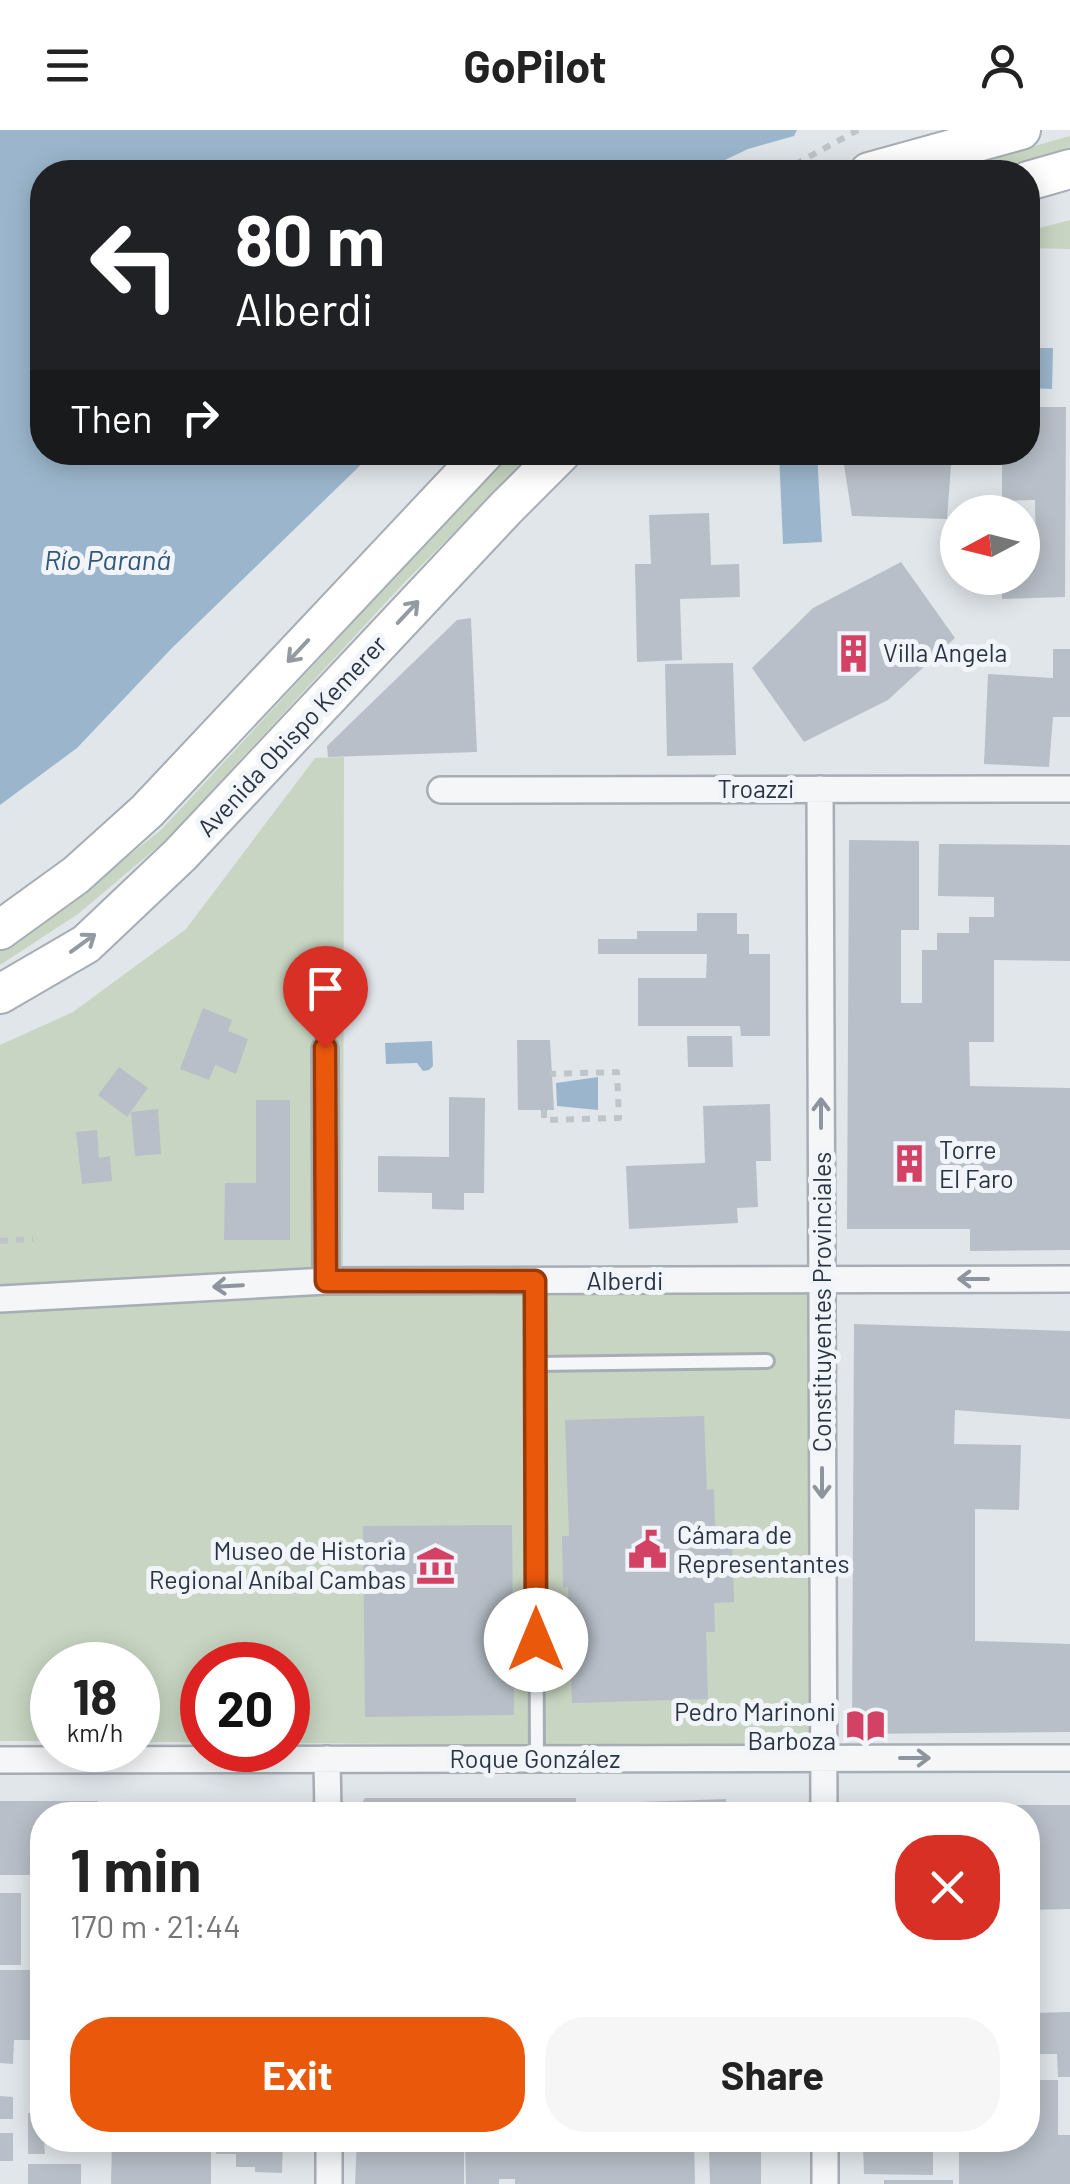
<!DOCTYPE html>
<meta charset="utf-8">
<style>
body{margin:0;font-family:Barlow,sans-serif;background:#f6f6f6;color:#222;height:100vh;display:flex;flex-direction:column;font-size:38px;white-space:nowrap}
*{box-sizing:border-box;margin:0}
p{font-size:32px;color:#767676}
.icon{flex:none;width:55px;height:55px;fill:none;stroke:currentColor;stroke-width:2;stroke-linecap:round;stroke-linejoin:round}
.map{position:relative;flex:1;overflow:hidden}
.panel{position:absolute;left:30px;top:1672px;width:1010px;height:350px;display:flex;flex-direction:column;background:#fff;border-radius:40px;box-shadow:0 5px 25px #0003}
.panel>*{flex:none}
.guide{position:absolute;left:30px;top:30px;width:1010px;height:305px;border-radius:40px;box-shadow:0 5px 25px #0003;background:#202124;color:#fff;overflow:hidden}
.needle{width:65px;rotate:263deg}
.controls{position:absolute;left:940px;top:365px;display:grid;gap:20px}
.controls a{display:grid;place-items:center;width:100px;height:100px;border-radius:50%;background:#fff;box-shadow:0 5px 25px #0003;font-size:50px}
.speed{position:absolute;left:30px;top:1512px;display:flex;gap:20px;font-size:50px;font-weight:700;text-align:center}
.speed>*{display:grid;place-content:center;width:130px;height:130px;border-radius:50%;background:#fff;box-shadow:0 5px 25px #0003;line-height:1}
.speed small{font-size:25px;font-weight:400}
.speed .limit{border:15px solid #d22;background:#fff;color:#111}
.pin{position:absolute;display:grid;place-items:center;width:85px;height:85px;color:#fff;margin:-102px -42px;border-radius:50% 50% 50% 0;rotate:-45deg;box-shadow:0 0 10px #0007}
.pin .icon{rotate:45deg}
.me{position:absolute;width:110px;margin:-55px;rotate:0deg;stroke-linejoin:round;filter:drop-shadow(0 0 8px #0008)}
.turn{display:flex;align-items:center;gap:35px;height:210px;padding:0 40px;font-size:45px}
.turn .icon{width:130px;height:130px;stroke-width:2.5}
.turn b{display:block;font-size:70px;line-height:85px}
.then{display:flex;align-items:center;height:95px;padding:0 40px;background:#0003;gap:20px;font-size:38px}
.round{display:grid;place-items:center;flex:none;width:105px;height:105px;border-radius:40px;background:#f6f6f6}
.overview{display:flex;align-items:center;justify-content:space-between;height:170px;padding:0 40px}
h1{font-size:60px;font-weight:700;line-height:75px}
.action{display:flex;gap:20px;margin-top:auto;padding:20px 40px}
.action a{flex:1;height:115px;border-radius:40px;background:#ea580c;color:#fff;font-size:40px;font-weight:700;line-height:115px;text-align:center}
.action a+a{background:#f6f6f6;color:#222}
header{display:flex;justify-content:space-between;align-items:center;height:130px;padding:0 40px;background:#fff;font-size:45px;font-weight:700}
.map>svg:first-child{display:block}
</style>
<header><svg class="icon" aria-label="menu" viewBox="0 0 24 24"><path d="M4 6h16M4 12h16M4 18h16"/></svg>GoPilot<svg class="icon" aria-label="person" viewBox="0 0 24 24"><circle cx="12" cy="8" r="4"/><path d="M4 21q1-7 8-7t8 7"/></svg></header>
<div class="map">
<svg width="1070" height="2054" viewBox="0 0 1070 2054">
<rect width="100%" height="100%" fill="#e1e6ea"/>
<path fill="#c8d5c2" d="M 1070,6 L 1070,25 L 1005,42 L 942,42 Z
M 1070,90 L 1070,119 L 1028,118 L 1028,101 Z
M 510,323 L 533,323 L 402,455 L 167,709 L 78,784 L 0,835 L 0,819 L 71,772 L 161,700 Z
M 344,627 L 343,1139 L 819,1156 L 824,1618 L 288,1613 L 288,1535 L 202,1535 L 202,1612 L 138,1612 L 138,1535 L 52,1535 L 52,1611 L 0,1611 L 0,915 L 73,882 L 186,799 L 315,628 Z"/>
<path fill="#9bb6cc" d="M 0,0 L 797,0 L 794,6 L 748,19 L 700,42 L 42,42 L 42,322 L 373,323 L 172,518 L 77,618 L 0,675 Z
M 1028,218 L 1053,218 L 1052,259 L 1028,258 Z
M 779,323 L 817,323 L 822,412 L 783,414 Z
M 432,911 L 433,936 L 429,940 L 423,941 L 417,933 L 386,934 L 385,913 Z
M 598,947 L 598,980 L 557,976 L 556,953 Z"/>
<path fill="#b8bfc8" d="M 1028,277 L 1066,277 L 1065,467 L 1002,469 L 1002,448 L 1022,448 L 1022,434 L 1036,434 L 1035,370 L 1002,371 L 1002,322 L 1028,322 Z
M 842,322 L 952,322 L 947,389 L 852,386 Z
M 709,383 L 711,435 L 739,434 L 740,467 L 680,469 L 682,530 L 637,532 L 635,434 L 651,434 L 649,385 Z
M 901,432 L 955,508 L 888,570 L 804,612 L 752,538 L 813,478 Z
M 471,488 L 477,622 L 328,627 L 327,616 L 457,490 Z
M 1053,519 L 1070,519 L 1070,587 L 1053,587 L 1049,637 L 984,634 L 988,544 L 1053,548 Z
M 733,533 L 736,625 L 667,626 L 665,534 Z
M 849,710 L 919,711 L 919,800 L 901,800 L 901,873 L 922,873 L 922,820 L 937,820 L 937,803 L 969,803 L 969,787 L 994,787 L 994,767 L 938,766 L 939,714 L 1070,715 L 1070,831 L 994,830 L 994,912 L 969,912 L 970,956 L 1070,958 L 1070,1120 L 970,1121 L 970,1099 L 847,1099 Z
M 697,783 L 737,783 L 737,804 L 749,804 L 749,824 L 770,824 L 770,906 L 741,906 L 740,896 L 638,896 L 638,848 L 706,848 L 707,824 L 598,824 L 598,809 L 637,809 L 637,801 L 697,801 Z
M 203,878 L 232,890 L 228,901 L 248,909 L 236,944 L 215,935 L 209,950 L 180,939 Z
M 687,906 L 732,906 L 733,937 L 688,937 Z
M 517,910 L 550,910 L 554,980 L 518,980 Z
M 119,937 L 148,958 L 127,987 L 98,965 Z
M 449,967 L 485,968 L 484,1063 L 464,1063 L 464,1080 L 432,1079 L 432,1063 L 378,1062 L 378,1026 L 449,1027 Z
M 256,970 L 290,970 L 290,1110 L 224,1110 L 225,1053 L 256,1053 Z
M 770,974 L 771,1031 L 756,1031 L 758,1077 L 737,1078 L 738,1093 L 629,1099 L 626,1036 L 705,1033 L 703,976 Z
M 158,979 L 161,1024 L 135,1026 L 131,982 Z
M 97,1000 L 99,1028 L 110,1026 L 112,1051 L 82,1054 L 76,1002 Z
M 854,1194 L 1070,1201 L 1070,1289 L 955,1280 L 954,1314 L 1021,1315 L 1019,1380 L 975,1379 L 975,1511 L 1070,1514 L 1070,1602 L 852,1604 Z
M 704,1286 L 707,1360 L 714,1359 L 715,1398 L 732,1397 L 734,1472 L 714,1473 L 715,1502 L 706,1502 L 708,1569 L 572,1573 L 568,1457 L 563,1458 L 562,1406 L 569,1406 L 565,1290 Z
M 512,1395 L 514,1585 L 365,1587 L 363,1396 Z
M 365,1668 L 576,1668 L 576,1685 L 354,1685 Z
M 726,1669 L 726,1685 L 610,1685 L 609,1673 Z
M 0,1671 L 98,1671 L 98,1685 L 42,1685 L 42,1745 L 0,1745 Z
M 870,1674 L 941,1674 L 941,1685 L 858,1685 Z
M 154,1675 L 154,1685 L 115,1685 L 115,1676 Z
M 957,1675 L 1070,1675 L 1070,1779 L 1028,1780 L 1028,1685 L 957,1685 Z
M 0,1763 L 21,1763 L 21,1835 L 0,1835 Z
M 0,1840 L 42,1840 L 42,1910 L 14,1910 L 13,1934 L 0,1933 Z
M 1032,1852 L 1033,1883 L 1070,1882 L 1070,1947 L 1058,1947 L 1057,1924 L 1028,1924 L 1028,1853 Z
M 1039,1950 L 1058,1950 L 1058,2005 L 1070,2005 L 1070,2054 L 959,2054 L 959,2014 L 1028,2010 L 1028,1997 L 1033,1997 L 1033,1971 L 1039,1970 Z
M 0,1966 L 13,1967 L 13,1989 L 0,1989 Z
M 28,1983 L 42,1983 L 45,2024 L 28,2024 Z
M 0,2003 L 13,2003 L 13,2031 L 0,2031 Z
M 112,2010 L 211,2010 L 211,2054 L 111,2054 Z
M 216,2010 L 283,2010 L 282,2043 L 255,2042 L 255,2037 L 236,2037 L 236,2024 L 216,2024 Z
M 357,2010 L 464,2010 L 464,2054 L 355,2054 Z
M 465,2010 L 694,2010 L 695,2054 L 515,2054 L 515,2049 L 499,2049 L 499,2054 L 466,2054 Z
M 879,2010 L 933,2010 L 933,2045 L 864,2044 L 863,2015 L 879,2015 Z
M 761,2018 L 761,2054 L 710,2054 L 709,2019 Z
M 28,2034 L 81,2034 L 81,2054 L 28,2054 Z
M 884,2050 L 953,2050 L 953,2054 L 884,2054 Z"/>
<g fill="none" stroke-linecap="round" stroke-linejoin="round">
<defs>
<path id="service" d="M 535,1151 L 537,1629
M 535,1234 L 767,1231"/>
<path id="minor" d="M 820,659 L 824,1685
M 441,660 L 1070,659
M 325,919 L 326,1151
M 0,1169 L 326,1151 L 1070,1149
M 327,1629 L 328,1685
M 0,1630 L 1070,1628
M 329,2010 L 329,2054
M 825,2010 L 825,2054"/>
<path id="secondary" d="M 869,42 L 1021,0
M 1028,51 L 1070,39
M 0,800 L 76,745 L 147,681 L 485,322
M 0,864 L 86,814 L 180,725 L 506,378 L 562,322"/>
</defs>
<use href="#service" stroke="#a6adb5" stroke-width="18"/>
<use href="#minor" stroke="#a6adb5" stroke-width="30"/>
<use href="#secondary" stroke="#a6adb5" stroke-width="42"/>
<path stroke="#bfc4c9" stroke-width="6" stroke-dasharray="8 8" stroke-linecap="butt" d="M 781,42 L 858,0
M 544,980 L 544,990 L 619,988 L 617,942 L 550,944
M 0,1111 L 33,1109"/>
<use href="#service" stroke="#f4f6f8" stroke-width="12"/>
<use href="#minor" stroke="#f4f6f8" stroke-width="25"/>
<use href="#secondary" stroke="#fff" stroke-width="38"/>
</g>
<defs><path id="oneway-shaft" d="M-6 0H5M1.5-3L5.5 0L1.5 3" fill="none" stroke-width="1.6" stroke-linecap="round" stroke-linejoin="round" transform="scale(2.5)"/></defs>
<g stroke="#949aa1">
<use href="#oneway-shaft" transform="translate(408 482) rotate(-47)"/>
<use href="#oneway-shaft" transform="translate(298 521) rotate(133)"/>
<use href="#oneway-shaft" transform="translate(83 813) rotate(-36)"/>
</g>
<g stroke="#8e959e">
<use href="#oneway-shaft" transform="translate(821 983) rotate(-90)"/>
<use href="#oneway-shaft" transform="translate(973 1149) rotate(180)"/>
<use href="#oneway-shaft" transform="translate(228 1156) rotate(177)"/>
<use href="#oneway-shaft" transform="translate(822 1353) rotate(90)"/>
<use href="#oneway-shaft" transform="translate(915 1628)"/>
</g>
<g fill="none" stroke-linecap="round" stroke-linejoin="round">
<defs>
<path id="route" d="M 325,918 L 326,1151 L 535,1151 L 536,1510"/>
</defs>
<use href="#route" stroke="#983908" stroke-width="25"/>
<use href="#route" stroke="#ea580c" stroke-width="18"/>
</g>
<defs>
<symbol id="building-bare" viewBox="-9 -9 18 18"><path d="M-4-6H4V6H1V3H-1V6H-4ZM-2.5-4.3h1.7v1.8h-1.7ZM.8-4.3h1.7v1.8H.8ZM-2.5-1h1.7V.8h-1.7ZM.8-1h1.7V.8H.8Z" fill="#d34264" stroke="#f1f4f8" stroke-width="2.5" paint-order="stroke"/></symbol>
<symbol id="civic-bare" viewBox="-9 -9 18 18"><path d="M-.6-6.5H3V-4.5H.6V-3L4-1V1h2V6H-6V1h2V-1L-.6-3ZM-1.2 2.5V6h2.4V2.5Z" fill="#d34264" stroke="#f1f4f8" stroke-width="2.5" paint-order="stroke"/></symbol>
<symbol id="museum-bare" viewBox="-9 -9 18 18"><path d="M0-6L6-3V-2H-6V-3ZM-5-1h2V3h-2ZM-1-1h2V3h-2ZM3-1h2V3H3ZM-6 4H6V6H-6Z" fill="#d34264" stroke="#f1f4f8" stroke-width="2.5" paint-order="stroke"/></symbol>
<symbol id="library-bare" viewBox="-9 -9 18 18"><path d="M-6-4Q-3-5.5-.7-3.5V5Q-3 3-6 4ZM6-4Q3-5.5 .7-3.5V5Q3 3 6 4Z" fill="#d34264" stroke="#f1f4f8" stroke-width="2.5" paint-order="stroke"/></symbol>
</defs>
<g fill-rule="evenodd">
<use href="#building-bare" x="826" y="496" width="55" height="55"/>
<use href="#building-bare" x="882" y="1006" width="55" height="55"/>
<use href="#civic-bare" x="620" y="1392" width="55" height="55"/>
<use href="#museum-bare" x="408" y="1408" width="55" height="55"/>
<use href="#library-bare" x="838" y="1568" width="55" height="55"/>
</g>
<g text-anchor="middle" stroke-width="10" stroke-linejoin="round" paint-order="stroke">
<g font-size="25" fill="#293443" stroke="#f1f4f8" text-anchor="start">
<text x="883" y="532">Villa Angela</text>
<text x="939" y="1029">Torre<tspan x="939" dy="29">El Faro</tspan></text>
<text x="677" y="1414">Cámara de<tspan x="677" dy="29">Representantes</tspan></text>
<text x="406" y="1430" text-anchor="end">Museo de Historia<tspan x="406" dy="29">Regional Aníbal Cambas</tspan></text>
<text x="836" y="1591" text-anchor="end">Pedro Marinoni<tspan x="836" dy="29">Barboza</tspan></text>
</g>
<g font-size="25" fill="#293443" stroke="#f1f4f8">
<text transform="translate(292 606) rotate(-47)" y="9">Avenida Obispo Kemerer</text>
<text x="756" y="668">Troazzi</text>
<text x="625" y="1160">Alberdi</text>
<text transform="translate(822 1172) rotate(-90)" y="9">Constituyentes Provinciales</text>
<text x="535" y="1638">Roque González</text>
</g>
<g font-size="28" font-style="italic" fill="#315779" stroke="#f1f4f8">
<text x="107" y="440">Río Paraná</text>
</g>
</g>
</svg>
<div class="controls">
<a><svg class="needle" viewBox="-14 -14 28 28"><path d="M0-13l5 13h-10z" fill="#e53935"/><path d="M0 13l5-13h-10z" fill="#767676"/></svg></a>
</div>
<div class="speed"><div>18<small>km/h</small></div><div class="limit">20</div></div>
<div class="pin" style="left:325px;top:918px;background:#d93025"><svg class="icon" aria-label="arrive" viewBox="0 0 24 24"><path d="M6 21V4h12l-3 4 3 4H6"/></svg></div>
<svg class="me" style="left:536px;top:1510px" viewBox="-20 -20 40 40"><circle r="19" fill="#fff"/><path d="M0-13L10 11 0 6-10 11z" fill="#ea580c"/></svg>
<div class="guide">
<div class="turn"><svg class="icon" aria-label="left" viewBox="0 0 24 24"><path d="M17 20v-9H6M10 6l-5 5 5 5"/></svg><div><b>80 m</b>Alberdi</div></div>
<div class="then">Then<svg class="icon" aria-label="right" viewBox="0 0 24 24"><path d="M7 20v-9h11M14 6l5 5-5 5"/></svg></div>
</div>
<section class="panel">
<div class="overview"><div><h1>1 min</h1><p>170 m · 21:44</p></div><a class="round" style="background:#d93025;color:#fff"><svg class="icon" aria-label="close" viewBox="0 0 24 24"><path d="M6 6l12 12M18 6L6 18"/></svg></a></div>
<div class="action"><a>Exit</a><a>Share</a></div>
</section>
</div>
